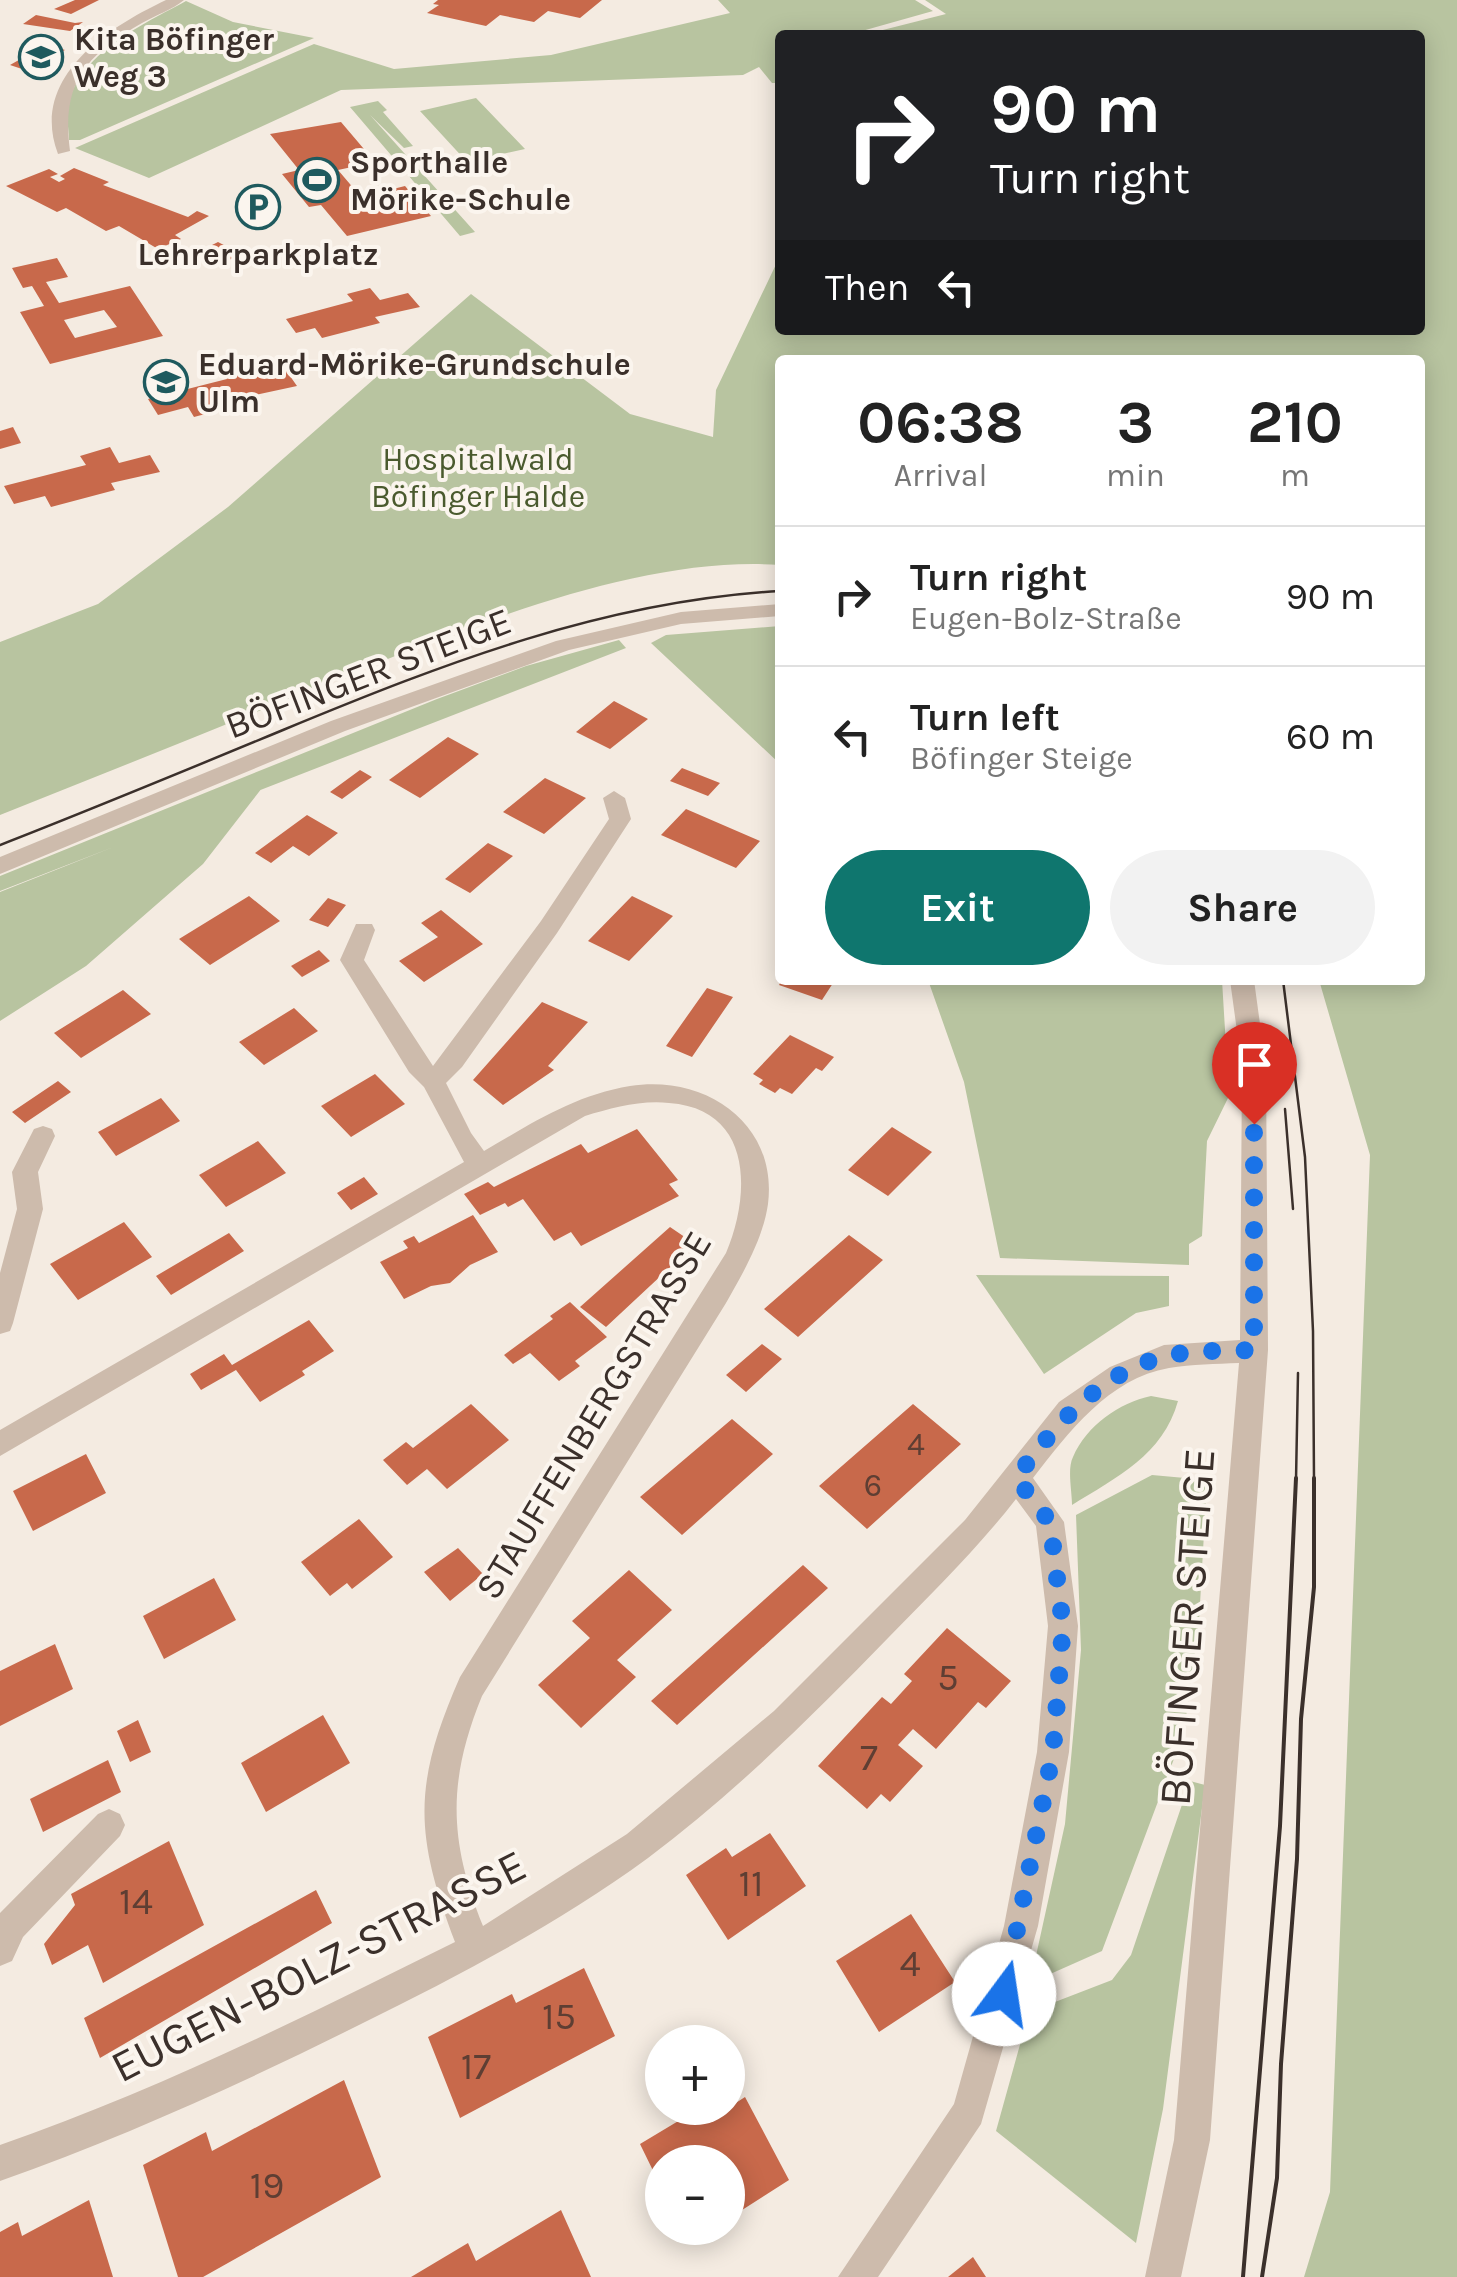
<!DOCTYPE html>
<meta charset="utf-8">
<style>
body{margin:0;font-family:Karla,sans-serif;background:#f2f2f2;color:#222;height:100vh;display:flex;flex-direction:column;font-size:38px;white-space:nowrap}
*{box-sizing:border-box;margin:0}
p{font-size:32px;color:#767676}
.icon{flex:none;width:55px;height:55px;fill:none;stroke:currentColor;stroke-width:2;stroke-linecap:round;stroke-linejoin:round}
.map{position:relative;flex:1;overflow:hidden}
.side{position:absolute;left:775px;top:355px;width:650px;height:630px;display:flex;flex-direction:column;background:#fff;border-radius:10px;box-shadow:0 5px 25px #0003}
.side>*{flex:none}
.guide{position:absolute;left:775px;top:30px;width:650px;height:305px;border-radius:10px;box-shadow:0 5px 25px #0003;background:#202124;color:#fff;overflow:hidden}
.controls{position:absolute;left:645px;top:2025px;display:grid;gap:20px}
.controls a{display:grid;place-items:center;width:100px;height:100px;border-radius:50%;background:#fff;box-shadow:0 5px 25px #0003;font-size:50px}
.pin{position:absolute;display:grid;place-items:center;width:85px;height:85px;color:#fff;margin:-102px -42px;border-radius:50% 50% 50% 0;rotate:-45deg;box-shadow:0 0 10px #0007}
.pin .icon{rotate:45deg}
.me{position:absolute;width:110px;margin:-55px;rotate:14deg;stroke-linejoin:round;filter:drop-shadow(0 0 8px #0008)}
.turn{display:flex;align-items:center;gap:35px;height:210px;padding:0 50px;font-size:45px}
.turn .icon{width:130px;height:130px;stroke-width:2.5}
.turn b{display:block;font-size:70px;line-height:85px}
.then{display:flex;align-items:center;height:95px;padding:0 50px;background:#0003;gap:20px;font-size:38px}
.eta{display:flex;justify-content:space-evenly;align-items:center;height:170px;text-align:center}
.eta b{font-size:60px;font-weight:700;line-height:70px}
.primary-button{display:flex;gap:20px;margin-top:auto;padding:20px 50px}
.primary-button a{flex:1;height:115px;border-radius:60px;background:#0f766e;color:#fff;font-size:40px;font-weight:700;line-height:115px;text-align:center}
.primary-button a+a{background:#f2f2f2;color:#222}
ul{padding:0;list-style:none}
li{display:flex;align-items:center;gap:30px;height:140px;padding:0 50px;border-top:2px solid #e0e0e0}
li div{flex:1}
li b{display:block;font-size:38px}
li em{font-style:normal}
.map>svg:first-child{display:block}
</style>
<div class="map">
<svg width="1457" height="2277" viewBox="0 0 1457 2277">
<rect width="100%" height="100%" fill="#f4ebe1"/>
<path fill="#b8c4a0" d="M 718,0 L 915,0 L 933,11 L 862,31 L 871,33 L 946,14 L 925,0 L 1457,0 L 1457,2277 L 1304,2277 L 1330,2192 L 1370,1155 L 1319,980 L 1420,980 L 1420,360 L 780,360 L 780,565 C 638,555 463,629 333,681 C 222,726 111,771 0,815 L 0,642 L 98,604 L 228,507 L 471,294 L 630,414 L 713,437 L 716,390 L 780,256 L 780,330 L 1420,330 L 1420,35 L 780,35 L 780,83 L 772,83 L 759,67 L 743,75 L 341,90 L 149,178 L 75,148 L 314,44 L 394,69 L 551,55 L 730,13 Z
M 186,1 L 233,22 L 314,38 L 80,140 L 69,140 C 69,130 66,118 68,108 C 76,54 144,24 186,1 Z
M 476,98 L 525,149 L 467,162 L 420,111 Z
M 378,101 L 387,110 L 383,112 L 413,146 L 404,148 L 370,115 L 475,232 L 460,236 L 350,107 Z
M 780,626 L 780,764 L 651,643 L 666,635 Z
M 619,640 L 626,648 L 0,891 L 0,876 L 437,699 L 526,666 Z
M 262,788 L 203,864 L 86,966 L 0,1021 L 0,892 Z
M 928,980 L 1222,980 L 1229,1096 L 1207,1141 L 1202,1236 L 1189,1244 L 1189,1265 L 1000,1258 L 964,1082 Z
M 976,1275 L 1169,1276 L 1169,1306 L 1136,1313 L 1044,1374 Z
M 1151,1396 L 1178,1401 C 1163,1455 1117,1477 1072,1505 C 1072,1491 1067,1469 1073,1457 C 1087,1425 1119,1403 1151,1396 Z
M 1152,1475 L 1207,1480 L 1199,1622 L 1184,1732 L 1102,1951 L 1030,1983 L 1065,1824 L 1081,1650 L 1076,1515 Z
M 1190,1781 L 1205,1785 L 1163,2109 L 1136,2243 L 996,2131 L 1029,2012 L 1112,1980 L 1131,1955 Z"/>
<path fill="#c8694b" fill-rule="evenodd" d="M 75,0 L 99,0 L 71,14 L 54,9 Z
M 438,0 L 602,0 L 580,18 L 548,11 L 534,22 L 500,15 L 486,26 L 427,13 L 439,5 L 433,4 Z
M 36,15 L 75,23 L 83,22 L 70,31 L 23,24 Z
M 47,44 L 65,50 L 25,70 L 10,65 Z
M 341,122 L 375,162 L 338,170 L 361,197 L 405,186 L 431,216 L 347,236 L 321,205 L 309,207 L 282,174 L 299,170 L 270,134 Z
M 74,168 L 109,182 L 103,185 L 188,217 L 197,211 L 209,216 L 175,235 L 181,239 L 158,249 L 119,226 L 106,231 L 66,208 L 57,212 L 6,186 L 49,169 L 58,174 L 50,177 L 59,182 L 65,179 L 60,176 Z
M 218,242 L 241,254 L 229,260 L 206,248 Z
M 57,258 L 68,277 L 46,282 L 59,303 L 130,286 L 163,336 L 50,364 L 20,312 L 44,306 L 32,286 L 23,288 L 12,268 ZM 104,310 L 117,327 L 75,338 L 64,320 Z
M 370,288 L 380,300 L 408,293 L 420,307 L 375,317 L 380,323 L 322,338 L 315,328 L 296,333 L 286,319 L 353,301 L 347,294 Z
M 247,365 L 255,377 L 285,369 L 297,386 L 251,396 L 254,401 L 194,417 L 188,407 L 158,415 L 148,399 L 227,379 L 222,372 Z
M 13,427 L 21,443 L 0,449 L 0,431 Z
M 110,447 L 119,463 L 150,455 L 160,472 L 111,483 L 115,490 L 51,507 L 45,496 L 14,504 L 4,486 L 86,465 L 80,456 Z
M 614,701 L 648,719 L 610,749 L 576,732 Z
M 448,737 L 479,754 L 420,798 L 389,780 Z
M 682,768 L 720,783 L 708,796 L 670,781 Z
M 360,770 L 372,777 L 342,799 L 330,792 Z
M 545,778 L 586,798 L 544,834 L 503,812 Z
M 686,809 L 760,841 L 736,868 L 661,835 Z
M 307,815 L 338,833 L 309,856 L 293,846 L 271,863 L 255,853 Z
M 488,843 L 513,856 L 470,893 L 445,879 Z
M 249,896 L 280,921 L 210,965 L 179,939 Z
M 632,896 L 673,916 L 629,961 L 588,941 Z
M 328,898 L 346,905 L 328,927 L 309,920 Z
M 441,910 L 483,944 L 424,982 L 399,961 L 438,937 L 421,923 Z
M 319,950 L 330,961 L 302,977 L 291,966 Z
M 782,980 L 835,980 L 822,1000 L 779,985 Z
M 707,988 L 733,997 L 692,1057 L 666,1046 Z
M 123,990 L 151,1014 L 81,1058 L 54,1033 Z
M 542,1002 L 588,1022 L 548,1066 L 554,1070 L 503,1105 L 473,1080 Z
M 294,1008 L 318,1031 L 264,1065 L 239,1042 Z
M 790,1035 L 834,1057 L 822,1071 L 816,1068 L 792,1094 L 780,1088 L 775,1093 L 759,1084 L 763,1080 L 753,1074 Z
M 375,1074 L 405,1104 L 351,1137 L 321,1106 Z
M 58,1081 L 71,1092 L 25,1123 L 12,1112 Z
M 161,1098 L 180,1121 L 116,1156 L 98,1132 Z
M 892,1127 L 932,1152 L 888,1196 L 848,1170 Z
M 637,1129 L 678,1180 L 669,1184 L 679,1196 L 581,1246 L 571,1232 L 554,1241 L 523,1199 L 508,1207 L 505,1203 L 480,1215 L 464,1194 L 488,1182 L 494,1187 L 581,1144 L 588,1153 Z
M 258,1141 L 286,1173 L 226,1207 L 199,1175 Z
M 364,1177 L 378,1194 L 351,1210 L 337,1193 Z
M 473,1215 L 498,1252 L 470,1265 L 450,1283 L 431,1286 L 404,1299 L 380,1262 L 408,1248 L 403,1241 L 414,1236 L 419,1243 Z
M 124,1222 L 152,1257 L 78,1300 L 50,1264 Z
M 670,1227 L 695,1244 L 606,1327 L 580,1307 Z
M 229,1233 L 244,1251 L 171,1295 L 156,1276 Z
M 849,1235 L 883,1260 L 798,1337 L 764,1309 Z
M 570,1302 L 607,1337 L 575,1361 L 580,1366 L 559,1381 L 530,1353 L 513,1364 L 504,1355 L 553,1319 L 550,1316 Z
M 309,1320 L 334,1351 L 302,1371 L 305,1375 L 260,1402 L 236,1370 L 201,1390 L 190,1374 L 224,1354 L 232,1365 Z
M 762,1344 L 782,1359 L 746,1392 L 726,1375 Z
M 471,1404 L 509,1440 L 447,1489 L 427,1469 L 407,1485 L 383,1460 L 406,1442 L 413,1448 Z
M 913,1404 L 961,1444 L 867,1529 L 819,1486 Z
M 732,1419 L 773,1454 L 682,1535 L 640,1497 Z
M 86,1454 L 106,1493 L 33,1531 L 13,1491 Z
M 359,1519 L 393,1557 L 352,1589 L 347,1583 L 330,1596 L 301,1562 Z
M 458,1548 L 483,1574 L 450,1601 L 424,1572 Z
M 803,1565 L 828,1588 L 677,1725 L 651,1701 Z
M 629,1570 L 672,1610 L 617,1660 L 636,1677 L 581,1728 L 538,1685 L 590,1638 L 572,1621 Z
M 214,1578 L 236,1620 L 164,1659 L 143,1616 Z
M 947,1628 L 1011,1681 L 986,1708 L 978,1702 L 936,1749 L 913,1729 L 898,1745 L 923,1766 L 890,1802 L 881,1794 L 867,1809 L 818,1766 L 882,1697 L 891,1704 L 912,1681 L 904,1674 Z
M 55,1644 L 73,1689 L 0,1726 L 0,1671 Z
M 323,1715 L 350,1763 L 266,1812 L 241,1763 Z
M 138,1720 L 151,1752 L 130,1762 L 117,1731 Z
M 108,1760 L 121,1792 L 43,1832 L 30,1799 Z
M 770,1833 L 806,1886 L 728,1940 L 686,1875 L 726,1848 L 732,1857 Z
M 169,1841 L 204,1925 L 103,1983 L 88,1945 L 52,1965 L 44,1944 L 75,1905 L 71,1894 Z
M 316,1890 L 332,1923 L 100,2058 L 84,2018 Z
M 911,1914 L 955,1982 L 879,2032 L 836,1961 Z
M 584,1968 L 615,2036 L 460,2118 L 428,2037 L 512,1994 L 516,2003 Z
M 344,2080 L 381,2177 L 203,2277 L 178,2277 L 143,2165 L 206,2132 L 212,2151 Z
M 745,2097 L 789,2180 L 728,2219 L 728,2162 L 662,2162 L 662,2189 L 640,2144 L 700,2108 L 713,2108 L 717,2115 Z
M 89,2200 L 113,2277 L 0,2277 L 0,2232 L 18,2222 L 22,2236 Z
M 561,2210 L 591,2277 L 411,2277 L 468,2243 L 476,2261 Z
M 681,2228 L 714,2228 L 689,2243 Z
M 973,2257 L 986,2277 L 948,2277 Z"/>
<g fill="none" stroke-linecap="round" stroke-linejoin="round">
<path fill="#cdbbac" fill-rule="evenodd" d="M 166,0 L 184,0 C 172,10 156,15 142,23 C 85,56 61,83 70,151 L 58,154 C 29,78 107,28 166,0 Z
M 780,604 L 780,616 L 681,624 L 569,650 L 345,731 L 0,874 L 0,857 L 331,721 L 556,641 L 681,612 Z
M 614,791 L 625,798 L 631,819 L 557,933 L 462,1067 L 446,1083 L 471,1133 L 484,1151 C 532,1123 575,1095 630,1086 C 705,1074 778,1123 768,1204 C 763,1239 743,1273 726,1303 L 482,1696 C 447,1782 449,1841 483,1926 L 627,1834 L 774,1711 L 965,1520 L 1059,1402 L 1110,1367 L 1164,1345 L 1240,1340 L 1242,1068 L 1230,980 L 1254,980 L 1266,1068 L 1268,1350 L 1210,2140 L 1181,2277 L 1145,2277 L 1174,2140 L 1239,1363 C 1216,1364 1192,1364 1169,1368 C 1109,1378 1068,1433 1033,1478 L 1064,1522 L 1078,1626 L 1069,1752 L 1038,1926 L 981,2124 L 878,2277 L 838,2277 L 954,2104 L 1004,1926 L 1037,1752 L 1048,1626 L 1036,1526 L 1016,1499 C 977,1549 932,1593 888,1638 C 812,1716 735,1793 648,1858 C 558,1924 460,1975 361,2024 C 243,2083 124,2137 0,2181 L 0,2145 C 158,2090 306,2016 455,1942 C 414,1833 413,1784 460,1677 L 726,1253 C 751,1194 753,1109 669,1103 C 640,1100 612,1108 585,1116 L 0,1456 L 0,1430 L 464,1162 L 424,1087 L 409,1072 L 340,960 L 356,924 L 372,924 L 375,930 L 364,960 L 433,1066 L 541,921 L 609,819 L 603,798 Z
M 43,1126 L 52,1129 L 55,1136 L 38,1172 L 43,1209 L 13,1323 L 10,1331 L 0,1334 L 0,1273 L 17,1209 L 12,1172 L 34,1129 Z
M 109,1809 L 120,1814 L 125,1825 L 120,1836 L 23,1937 L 12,1961 L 0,1966 L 0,1913 L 98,1814 Z"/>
<path stroke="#3b302b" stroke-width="2.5" d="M 0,845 C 95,808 189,769 283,730 C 445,663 604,601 780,591
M 1283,980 L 1305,1157 L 1313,1331 L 1314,1480
M 1285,1109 L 1293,1209
M 1296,1480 L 1298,1373"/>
<path stroke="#3b302b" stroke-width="4" d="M 1243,2277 L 1280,1826 L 1296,1478
M 1262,2277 L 1277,2178 L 1281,2064 L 1297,1859 L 1301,1719 L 1314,1587 L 1314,1478"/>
</g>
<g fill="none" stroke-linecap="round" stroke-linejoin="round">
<path stroke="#1a73e8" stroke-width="18" stroke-dasharray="0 32.4" d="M 1004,1994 L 1053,1752 L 1063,1626 L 1050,1522 L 1016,1478 C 1058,1421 1109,1362 1184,1353 C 1207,1350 1231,1351 1254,1350 L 1254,1124"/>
</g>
<defs>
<symbol id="school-ring" viewBox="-11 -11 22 22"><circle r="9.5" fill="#fbf5ee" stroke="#1f5a5e" stroke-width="1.5"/><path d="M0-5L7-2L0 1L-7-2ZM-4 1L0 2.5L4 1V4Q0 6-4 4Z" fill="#1f5a5e"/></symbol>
<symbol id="stadium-ring" viewBox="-11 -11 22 22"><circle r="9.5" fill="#fbf5ee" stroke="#1f5a5e" stroke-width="1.5"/><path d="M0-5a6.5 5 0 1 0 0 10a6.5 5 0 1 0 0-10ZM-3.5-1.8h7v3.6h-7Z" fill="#1f5a5e"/></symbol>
<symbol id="parking-ring" viewBox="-11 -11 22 22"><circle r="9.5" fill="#fbf5ee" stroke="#1f5a5e" stroke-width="1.5"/><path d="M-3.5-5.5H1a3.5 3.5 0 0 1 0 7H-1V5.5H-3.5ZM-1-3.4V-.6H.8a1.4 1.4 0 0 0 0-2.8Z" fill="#1f5a5e"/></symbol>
</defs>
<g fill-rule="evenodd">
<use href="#school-ring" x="16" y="32" width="50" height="50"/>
<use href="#stadium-ring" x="292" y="155" width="50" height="50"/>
<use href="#parking-ring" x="233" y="182" width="50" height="50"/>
<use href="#school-ring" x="141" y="357" width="50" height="50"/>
</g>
<g text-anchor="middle" stroke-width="8" stroke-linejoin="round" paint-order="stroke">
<g font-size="32" font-weight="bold" fill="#3b302b" stroke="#fbf5ee" text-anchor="start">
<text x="74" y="50">Kita Böfinger<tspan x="74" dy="37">Weg 3</tspan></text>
<text x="350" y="173">Sporthalle<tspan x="350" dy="37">Mörike-Schule</tspan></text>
<text x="258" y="265" text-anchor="middle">Lehrerparkplatz</text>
<text x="198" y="375">Eduard-Mörike-Grundschule<tspan x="198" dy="37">Ulm</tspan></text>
</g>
<g font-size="32" fill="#4a5a2e" stroke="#fbf5ee">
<text x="478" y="470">Hospitalwald<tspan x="478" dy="37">Böfinger Halde</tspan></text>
</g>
<g font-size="32" fill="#5e3e33">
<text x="916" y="1455">4</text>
<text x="873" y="1496">6</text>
</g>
<g font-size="38" fill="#3b302b" stroke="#fbf5ee">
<text transform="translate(368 673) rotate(-21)" y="13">BÖFINGER STEIGE</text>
<text transform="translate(593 1415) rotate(-59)" y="13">STAUFFENBERGSTRASSE</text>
</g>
<g font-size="38" fill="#5e3e33">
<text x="948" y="1690">5</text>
<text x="869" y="1770">7</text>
<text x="751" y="1896">11</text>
<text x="136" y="1914">14</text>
<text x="910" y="1976">4</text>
<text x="559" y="2029">15</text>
<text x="476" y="2079">17</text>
<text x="267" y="2198">19</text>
</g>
<g font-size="45" fill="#3b302b" stroke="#fbf5ee">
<text transform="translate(1186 1627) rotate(-86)" y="16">BÖFINGER STEIGE</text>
<text transform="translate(318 1965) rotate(-27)" y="16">EUGEN-BOLZ-STRASSE</text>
</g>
</g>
</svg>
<div class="controls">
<a>+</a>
<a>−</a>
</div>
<div class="pin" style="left:1254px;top:1124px;background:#d93025"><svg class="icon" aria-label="arrive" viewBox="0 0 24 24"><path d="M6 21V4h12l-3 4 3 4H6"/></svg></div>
<svg class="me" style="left:1004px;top:1994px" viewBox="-20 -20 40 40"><circle r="19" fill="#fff"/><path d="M0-13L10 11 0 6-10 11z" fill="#1a73e8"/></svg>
<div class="guide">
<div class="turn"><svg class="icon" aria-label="right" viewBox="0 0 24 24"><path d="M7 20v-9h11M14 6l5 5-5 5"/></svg><div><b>90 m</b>Turn right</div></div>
<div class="then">Then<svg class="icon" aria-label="left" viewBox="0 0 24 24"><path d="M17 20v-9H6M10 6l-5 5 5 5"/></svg></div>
</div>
<section class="side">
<div class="eta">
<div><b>06:38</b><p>Arrival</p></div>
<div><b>3</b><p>min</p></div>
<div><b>210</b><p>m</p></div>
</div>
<ul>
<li><svg class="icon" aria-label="right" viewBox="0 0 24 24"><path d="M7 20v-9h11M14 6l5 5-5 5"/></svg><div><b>Turn right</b><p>Eugen-Bolz-Straße</p></div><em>90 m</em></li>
<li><svg class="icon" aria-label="left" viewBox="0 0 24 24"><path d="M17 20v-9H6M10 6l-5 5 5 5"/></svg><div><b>Turn left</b><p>Böfinger Steige</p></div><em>60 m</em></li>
</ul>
<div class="primary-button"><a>Exit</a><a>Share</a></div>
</section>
</div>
